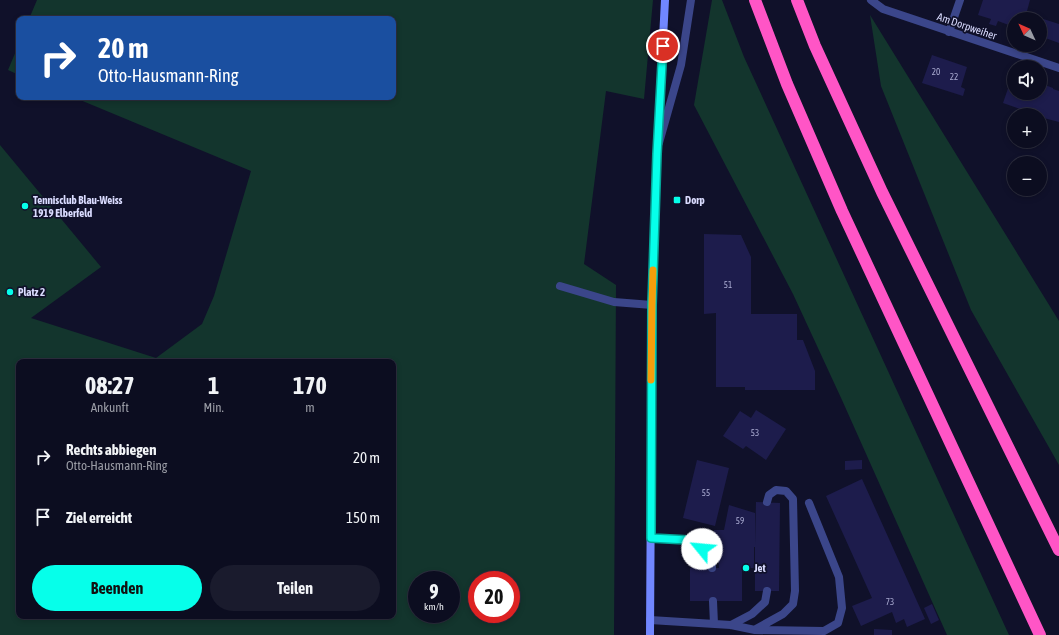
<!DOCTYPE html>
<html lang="de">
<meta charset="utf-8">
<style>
body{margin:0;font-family:"Asap Condensed",sans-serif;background:#1a1b2d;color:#f1f3f6;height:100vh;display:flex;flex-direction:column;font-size:15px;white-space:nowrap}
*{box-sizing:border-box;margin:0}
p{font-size:13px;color:#9a9ca5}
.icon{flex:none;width:22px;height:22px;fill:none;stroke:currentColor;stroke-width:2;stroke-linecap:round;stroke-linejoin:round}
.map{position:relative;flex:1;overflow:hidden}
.drawer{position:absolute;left:16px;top:359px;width:380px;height:260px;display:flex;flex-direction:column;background:#0c0d20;border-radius:8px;box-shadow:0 2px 6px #0003,0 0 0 1px #2c2d3e}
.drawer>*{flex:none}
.hud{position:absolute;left:16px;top:16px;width:380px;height:84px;border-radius:8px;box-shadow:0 2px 6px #0003,0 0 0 1px #2c2d3e;background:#1a4fa0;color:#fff;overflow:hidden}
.needle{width:26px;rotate:314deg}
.buttons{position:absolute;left:1007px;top:12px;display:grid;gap:8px}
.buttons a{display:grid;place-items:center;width:40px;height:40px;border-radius:50%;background:#0c0d20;box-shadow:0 2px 6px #0003,0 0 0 1px #2c2d3e;font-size:20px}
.speed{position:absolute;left:408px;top:571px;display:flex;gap:8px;font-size:20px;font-weight:700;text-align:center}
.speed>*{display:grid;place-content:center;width:52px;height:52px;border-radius:50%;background:#0c0d20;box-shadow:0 2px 6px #0003,0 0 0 1px #2c2d3e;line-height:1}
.speed small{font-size:10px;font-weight:400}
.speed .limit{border:6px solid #d22;background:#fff;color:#111}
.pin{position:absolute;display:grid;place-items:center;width:34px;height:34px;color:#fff;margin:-17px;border:2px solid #fff;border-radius:50%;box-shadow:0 1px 4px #0007}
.me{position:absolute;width:44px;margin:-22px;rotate:298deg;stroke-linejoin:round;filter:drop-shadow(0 0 3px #0008)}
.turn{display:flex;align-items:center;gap:14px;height:84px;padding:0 16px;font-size:18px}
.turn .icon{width:52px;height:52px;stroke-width:2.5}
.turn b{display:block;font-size:28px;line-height:34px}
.eta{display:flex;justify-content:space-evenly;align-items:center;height:68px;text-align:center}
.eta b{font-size:24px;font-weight:700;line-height:28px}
.button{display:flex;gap:8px;margin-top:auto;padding:8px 16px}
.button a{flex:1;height:46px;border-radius:24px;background:#06ffea;color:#111;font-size:16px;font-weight:700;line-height:46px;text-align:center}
.button a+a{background:#1a1b2d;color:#f1f3f6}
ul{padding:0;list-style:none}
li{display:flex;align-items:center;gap:12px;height:60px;padding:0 16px}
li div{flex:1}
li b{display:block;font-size:15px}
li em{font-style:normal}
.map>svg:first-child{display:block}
</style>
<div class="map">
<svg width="1059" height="635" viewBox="0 0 1059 635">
<rect width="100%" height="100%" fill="#10112a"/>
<path fill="#13352d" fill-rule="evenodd" d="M 37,0 L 653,0 L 644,99 L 606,91 L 584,264 L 616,285 L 614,635 L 0,635 L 0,145 L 101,267 L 31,318 L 156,358 L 202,324 L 214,296 L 251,171 L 73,97 L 393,97 L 393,19 L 29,19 ZM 19,362 L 393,362 L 393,616 L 19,616 ZM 417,580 L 451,580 L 451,614 L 417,614 ZM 477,580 L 511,580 L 511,614 L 477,614 Z
M 712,0 L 722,0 L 744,57 L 1009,635 L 947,635 L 842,400 L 793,294 L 694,105 Z
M 870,15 L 1059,321 L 1059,465 L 971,310 L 881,86 Z
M 19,44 L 19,75 L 8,70 Z"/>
<path fill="#1d1c4c" d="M 983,0 L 1030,0 L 1027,11 L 1037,15 L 1037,17 L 1059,24 L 1059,43 L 1040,36 L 1040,19 L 1014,19 L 1014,27 L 998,21 L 996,26 L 989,24 L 991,19 L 978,15 Z
M 932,55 L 967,67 L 961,87 L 965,89 L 963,96 L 922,83 Z
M 1013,74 L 1014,75 L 1014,93 L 1040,93 L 1040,85 L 1044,87 L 1045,85 L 1053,88 L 1053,89 L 1059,91 L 1059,122 L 1040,117 L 1040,115 L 1035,115 L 1020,110 L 1020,109 L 1003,103 Z
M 704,234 L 741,235 L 751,257 L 751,314 L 797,314 L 797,340 L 803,340 L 815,371 L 815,390 L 745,390 L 745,387 L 716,387 L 716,313 L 704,314 Z
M 756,410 L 786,429 L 766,460 L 746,446 L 743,449 L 723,436 L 740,411 L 751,418 Z
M 697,460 L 729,468 L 715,526 L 683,518 Z
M 862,460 L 862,469 L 845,470 L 845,461 Z
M 862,479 L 925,619 L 907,627 L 904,619 L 896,623 L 892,612 L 861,626 L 852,606 L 872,598 L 826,496 Z
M 756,502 L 780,503 L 779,591 L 755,591 L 755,547 L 754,547 L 754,568 L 742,568 L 742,601 L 690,601 L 690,568 L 719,568 L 718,547 L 714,547 L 714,530 L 724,530 L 729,505 L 755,513 L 755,545 Z
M 932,604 L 939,620 L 931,624 L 924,608 Z
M 874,629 L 892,630 L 892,635 L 874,635 Z"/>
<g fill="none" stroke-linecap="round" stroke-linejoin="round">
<path stroke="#3b468a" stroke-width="8" d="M 560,286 L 614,302 L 652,305
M 651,538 L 688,540 L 703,549 L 712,562 L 712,568
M 713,601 L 714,624
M 650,620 L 731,625 L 755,630 L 824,631 L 838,623 L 842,608 L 839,577 L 809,503
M 731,625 L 752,614 L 765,602 L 767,591
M 756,629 L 783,614 L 793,604 L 795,591 L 793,499 L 786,491 L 776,490 L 769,495 L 767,502"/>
<path stroke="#3b468a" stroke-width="8" d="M 871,0 L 883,9 L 1059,68
M 949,32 L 960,0
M 659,143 L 681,65 L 691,0"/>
<path stroke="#7187ff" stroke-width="8" d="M 650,635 L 652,305 L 657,154 L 665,0"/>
<path stroke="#ff55c6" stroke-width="12" d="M 755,0 L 787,84 L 842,211 L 1040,635
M 797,0 L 815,46 L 882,192 L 1059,550"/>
</g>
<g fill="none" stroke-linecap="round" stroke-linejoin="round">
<defs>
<path id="route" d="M 663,46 L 657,154 L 652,305 L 651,538 L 688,540 L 702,549"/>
</defs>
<use href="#route" stroke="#04a698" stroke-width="10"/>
<use href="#route" stroke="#06ffea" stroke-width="7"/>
<path stroke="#f59e0b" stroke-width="7" d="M 651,380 L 652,305 L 653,270"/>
</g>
<g fill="#06ffea" stroke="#10112a" stroke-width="1.5">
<rect x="673" y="196" width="8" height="8" rx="2"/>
<circle cx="25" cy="206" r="4"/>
<circle cx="10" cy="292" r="4"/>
<circle cx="746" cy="568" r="4"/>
</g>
<g text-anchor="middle" stroke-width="3.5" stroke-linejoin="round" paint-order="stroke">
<g font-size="9" fill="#abacd2">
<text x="936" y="75">20</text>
<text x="954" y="80">22</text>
<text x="728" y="288">51</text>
<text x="755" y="436">53</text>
<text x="706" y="496">55</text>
<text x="740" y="524">59</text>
<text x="890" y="605">73</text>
</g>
<g font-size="11" fill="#dadcff" stroke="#10112a">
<text transform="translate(967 26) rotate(19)" y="4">Am Dorpweiher</text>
</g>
<g font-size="11" font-weight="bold" fill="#dadcff" stroke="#10112a" text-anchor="start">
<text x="33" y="204">Tennisclub Blau-Weiss<tspan x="33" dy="13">1919 Elberfeld</tspan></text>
<text x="685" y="204">Dorp</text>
<text x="18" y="296">Platz 2</text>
<text x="754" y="572">Jet</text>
</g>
</g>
</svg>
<div class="buttons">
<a><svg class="needle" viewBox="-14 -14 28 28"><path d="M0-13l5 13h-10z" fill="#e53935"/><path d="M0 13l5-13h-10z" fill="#9a9ca5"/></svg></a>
<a><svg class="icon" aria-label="sound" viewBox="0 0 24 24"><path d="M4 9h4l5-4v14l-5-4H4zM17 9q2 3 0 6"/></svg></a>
<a>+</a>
<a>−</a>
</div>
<div class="speed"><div>9<small>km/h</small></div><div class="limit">20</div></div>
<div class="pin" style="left:663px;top:46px;background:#d93025"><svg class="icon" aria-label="arrive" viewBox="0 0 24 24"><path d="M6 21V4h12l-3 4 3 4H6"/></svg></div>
<svg class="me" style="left:702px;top:549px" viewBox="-20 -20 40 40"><circle r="19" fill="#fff"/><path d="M0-13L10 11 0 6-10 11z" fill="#06ffea"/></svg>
<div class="hud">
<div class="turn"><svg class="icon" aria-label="right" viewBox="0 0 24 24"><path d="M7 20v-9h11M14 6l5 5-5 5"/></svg><div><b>20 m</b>Otto-Hausmann-Ring</div></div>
</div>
<section class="drawer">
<div class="eta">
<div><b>08:27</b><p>Ankunft</p></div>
<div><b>1</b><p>Min.</p></div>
<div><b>170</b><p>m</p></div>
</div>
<ul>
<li><svg class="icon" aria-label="right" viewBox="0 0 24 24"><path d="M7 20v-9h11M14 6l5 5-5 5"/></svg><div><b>Rechts abbiegen</b><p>Otto-Hausmann-Ring</p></div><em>20 m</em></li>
<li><svg class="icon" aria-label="arrive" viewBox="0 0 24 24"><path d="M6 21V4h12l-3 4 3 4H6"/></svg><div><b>Ziel erreicht</b></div><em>150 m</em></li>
</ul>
<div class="button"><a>Beenden</a><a>Teilen</a></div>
</section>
</div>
